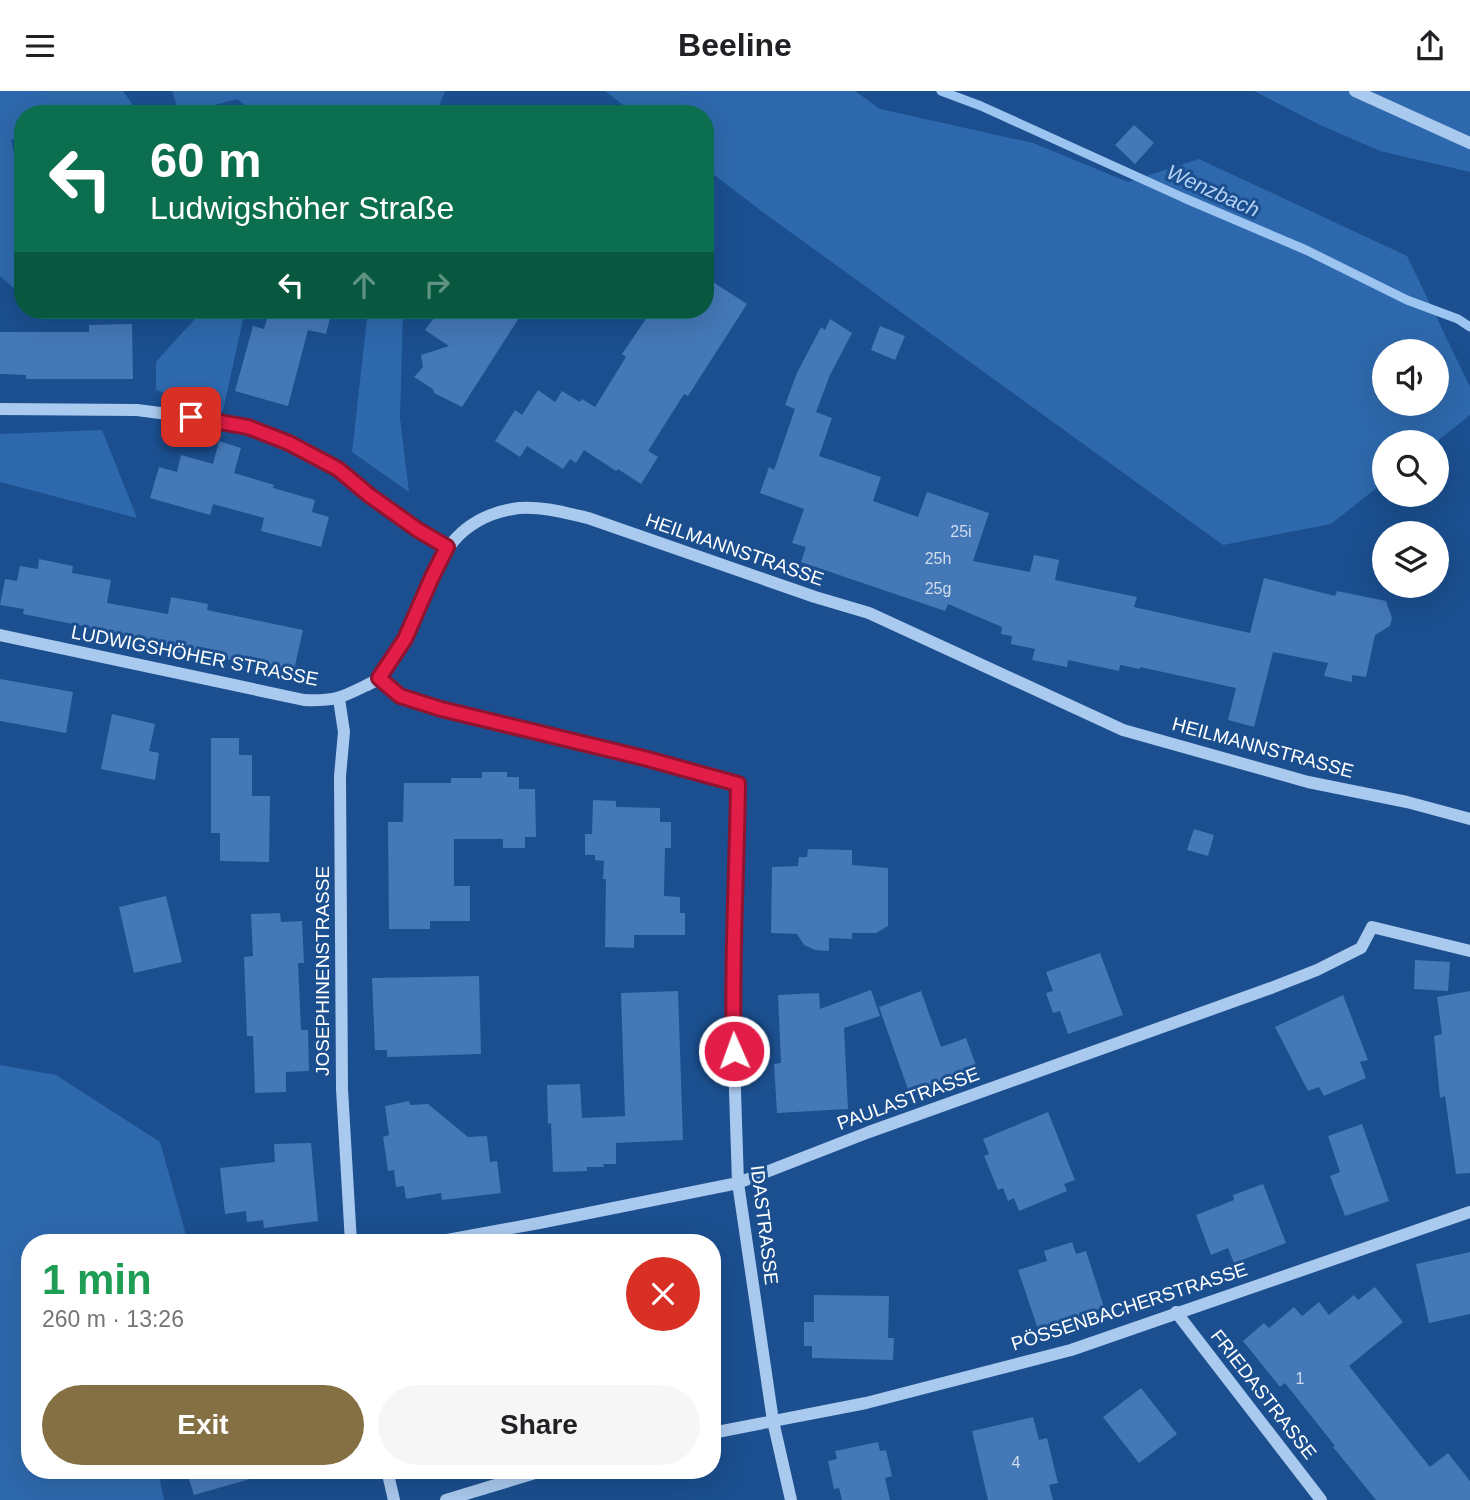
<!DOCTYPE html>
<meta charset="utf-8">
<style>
body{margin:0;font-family:Helvetica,sans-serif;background:#f6f6f6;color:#202124;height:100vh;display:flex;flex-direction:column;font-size:26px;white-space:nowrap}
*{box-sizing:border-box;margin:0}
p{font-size:23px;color:#757577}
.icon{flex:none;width:38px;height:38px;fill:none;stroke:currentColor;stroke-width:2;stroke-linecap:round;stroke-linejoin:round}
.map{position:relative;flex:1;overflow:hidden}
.side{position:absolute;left:21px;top:1143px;width:700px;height:245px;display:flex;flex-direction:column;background:#fff;border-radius:28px;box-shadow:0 7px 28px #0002}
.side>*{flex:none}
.hud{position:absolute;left:14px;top:14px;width:700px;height:214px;border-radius:28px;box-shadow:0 7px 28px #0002;background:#0b6e4f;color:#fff;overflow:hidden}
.fabs{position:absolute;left:1372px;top:248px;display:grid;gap:14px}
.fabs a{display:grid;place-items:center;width:77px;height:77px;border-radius:50%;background:#fff;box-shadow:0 7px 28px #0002;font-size:35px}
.pin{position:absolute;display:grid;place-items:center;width:60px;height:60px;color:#fff;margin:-30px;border-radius:14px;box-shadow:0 4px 10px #0006}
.me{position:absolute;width:77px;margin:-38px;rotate:358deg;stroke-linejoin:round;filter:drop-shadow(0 0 5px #0008)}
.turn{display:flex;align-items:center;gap:24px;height:147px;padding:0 21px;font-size:32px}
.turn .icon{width:91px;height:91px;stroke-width:2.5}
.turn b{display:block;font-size:49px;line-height:60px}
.lanes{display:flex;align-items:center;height:66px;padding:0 21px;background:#0003;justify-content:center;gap:35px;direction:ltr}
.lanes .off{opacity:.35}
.round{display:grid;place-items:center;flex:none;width:74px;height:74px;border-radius:37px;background:#f6f6f6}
.headline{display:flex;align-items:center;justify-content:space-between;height:119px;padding:0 21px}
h1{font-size:42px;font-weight:600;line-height:52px;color:#1e9e55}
.cta{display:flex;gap:14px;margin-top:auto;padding:14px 21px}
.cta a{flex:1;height:80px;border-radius:42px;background:#847042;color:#fff;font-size:28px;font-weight:600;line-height:80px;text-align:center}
.cta a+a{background:#f6f6f6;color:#202124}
header{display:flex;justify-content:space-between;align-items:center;height:91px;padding:0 21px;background:#fff;font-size:32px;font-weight:600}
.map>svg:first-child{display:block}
</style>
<header><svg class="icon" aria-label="menu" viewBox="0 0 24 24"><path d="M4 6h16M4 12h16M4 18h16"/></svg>Beeline<svg class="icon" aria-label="share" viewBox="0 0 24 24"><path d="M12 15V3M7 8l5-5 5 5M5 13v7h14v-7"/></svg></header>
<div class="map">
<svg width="1470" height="1409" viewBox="0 0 1470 1409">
<rect width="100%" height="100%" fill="#1b4f8f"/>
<path fill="#2e69ad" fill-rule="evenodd" d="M 0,0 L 123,0 L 137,20 L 124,23 L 23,23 L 23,46 L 11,49 L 23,105 L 23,196 L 19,202 L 0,185 Z
M 172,0 L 445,0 L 436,23 L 257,23 L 237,8 L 180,23 Z
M 605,0 L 855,0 L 880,18 L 1033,52 L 1128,91 L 1199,68 L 1407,165 L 1470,296 L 1470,324 L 1435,352 L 1384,352 L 1384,391 L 1331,433 L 1223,454 L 764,122 L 705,77 L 705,23 L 635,23 ZM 1384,261 L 1437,261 L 1437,313 L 1384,313 Z
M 1254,0 L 1470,0 L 1470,81 L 1380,60 L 1320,34 Z
M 194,219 L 245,219 L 223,320 L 156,299 L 156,271 L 201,221 Z
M 368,219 L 403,219 L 400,327 L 409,401 L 352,361 Z
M 102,339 L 137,427 L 0,391 L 0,343 Z
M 0,974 L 56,984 L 160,1051 L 186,1144 L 186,1151 L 30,1152 L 30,1379 L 158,1379 L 164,1409 L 0,1409 Z"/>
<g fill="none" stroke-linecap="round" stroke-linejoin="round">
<path stroke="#9cc4f0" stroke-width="9" d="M 941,0 L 981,15 L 1184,107 L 1306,159 L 1407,209 L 1458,228 L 1470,236"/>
</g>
<path fill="#4478b7" d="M 1134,34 L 1154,52 L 1135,73 L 1115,54 Z
M 705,186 L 747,213 L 688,305 L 684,303 L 648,360 L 658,366 L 641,393 L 618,378 L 616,380 L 584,359 L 576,372 L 570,368 L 563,378 L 527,355 L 520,366 L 495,350 L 515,319 L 522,324 L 538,299 L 555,311 L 562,300 L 580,311 L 582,308 L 595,316 L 626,266 L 622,263 L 652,219 L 705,219 Z
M 262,219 L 332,219 L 326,243 L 308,239 L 288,315 L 235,300 L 253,235 L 264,238 L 267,228 L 261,226 Z
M 440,219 L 524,219 L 462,316 L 434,302 L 433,298 L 414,286 L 423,276 L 421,264 L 449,255 L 425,239 Z
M 830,228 L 852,242 L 830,284 L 816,321 L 832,327 L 819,365 L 881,386 L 873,410 L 918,426 L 927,401 L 989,422 L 973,470 L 1030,481 L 1034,464 L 1059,469 L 1055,489 L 1137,506 L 1134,516 L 1250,542 L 1264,487 L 1335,505 L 1337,500 L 1386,510 L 1392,527 L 1390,535 L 1375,544 L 1366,586 L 1352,584 L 1352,591 L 1324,585 L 1328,572 L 1273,561 L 1254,636 L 1228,629 L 1236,597 L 1140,576 L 1140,578 L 1120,574 L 1119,580 L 1068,569 L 1067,576 L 1032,569 L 1035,558 L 1011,553 L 1012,545 L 1001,543 L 1002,536 L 948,513 L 945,520 L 801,471 L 806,456 L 792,452 L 804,418 L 760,402 L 769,376 L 774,379 L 795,318 L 785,314 L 797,282 L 821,236 L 825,239 Z
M 132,233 L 133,288 L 26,288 L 26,284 L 0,283 L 0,241 L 89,241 L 89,234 Z
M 880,235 L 905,245 L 895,269 L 871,259 Z
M 219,350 L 241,357 L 234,382 L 274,394 L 273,397 L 315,409 L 312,421 L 329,426 L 321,456 L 261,440 L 264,427 L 213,413 L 210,424 L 150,407 L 159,376 L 177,381 L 181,364 L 213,373 Z
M 39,468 L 73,475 L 72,482 L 111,489 L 107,512 L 168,523 L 171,506 L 208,513 L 207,519 L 303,539 L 293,583 L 199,562 L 199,565 L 161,558 L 162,551 L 23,523 L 24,518 L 0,514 L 5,488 L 17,490 L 20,475 L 38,478 Z
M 0,588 L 73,601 L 66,642 L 0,630 Z
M 112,623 L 155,633 L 149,660 L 159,662 L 155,689 L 101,678 Z
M 211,647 L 239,647 L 239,664 L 252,664 L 252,705 L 270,705 L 269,771 L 220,770 L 220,742 L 211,742 Z
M 482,681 L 507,681 L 507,686 L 519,686 L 519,698 L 535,698 L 536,746 L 525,746 L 525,757 L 503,757 L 503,748 L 454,748 L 454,795 L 470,795 L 470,830 L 430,830 L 430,838 L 389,838 L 388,731 L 403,731 L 404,692 L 451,692 L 451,687 L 482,687 Z
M 593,709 L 616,710 L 616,716 L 660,717 L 660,731 L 671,731 L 671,757 L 665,757 L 664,805 L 680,806 L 680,822 L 685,822 L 685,844 L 634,844 L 634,857 L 605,856 L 606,788 L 603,788 L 604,770 L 595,769 L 595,764 L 585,764 L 585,743 L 592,743 Z
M 1194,738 L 1214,744 L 1208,765 L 1187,759 Z
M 808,758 L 852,759 L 852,774 L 888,777 L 888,835 L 876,842 L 852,842 L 852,848 L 829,847 L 829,860 L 815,859 L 804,854 L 797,843 L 771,842 L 772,776 L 798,775 L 799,766 L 807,766 Z
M 166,805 L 182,871 L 134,882 L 119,816 Z
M 280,822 L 281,831 L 302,830 L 304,872 L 298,872 L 301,939 L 308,939 L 309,980 L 286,981 L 286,1001 L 255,1002 L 253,945 L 247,945 L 244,866 L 253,865 L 251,823 Z
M 1100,862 L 1123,924 L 1068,943 L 1060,920 L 1053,922 L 1046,902 L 1053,900 L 1046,881 Z
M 1415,869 L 1450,871 L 1448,900 L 1414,898 Z
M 479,885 L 481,963 L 387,966 L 387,959 L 375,959 L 372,887 Z
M 871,899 L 880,925 L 844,937 L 848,1018 L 777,1022 L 774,973 L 781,972 L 778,904 L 819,902 L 820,918 Z
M 678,900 L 683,1049 L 616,1052 L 616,1073 L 603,1073 L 604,1076 L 587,1076 L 587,1080 L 553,1081 L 551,1032 L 548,1033 L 547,994 L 580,993 L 582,1027 L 625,1025 L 621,902 Z
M 921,900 L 941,956 L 966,947 L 977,977 L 909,1001 L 879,916 Z
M 1470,900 L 1470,1082 L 1456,1083 L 1445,1005 L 1440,1007 L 1434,945 L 1442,943 L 1437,906 Z
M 1343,904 L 1368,969 L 1360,971 L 1366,987 L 1324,1005 L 1319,996 L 1308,1000 L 1275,936 Z
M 409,1010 L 410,1014 L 428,1013 L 468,1046 L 487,1045 L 490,1071 L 497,1070 L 501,1102 L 442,1109 L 441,1102 L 406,1108 L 404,1095 L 396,1096 L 394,1079 L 388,1080 L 383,1046 L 389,1044 L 385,1015 Z
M 1048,1021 L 1075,1089 L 1064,1093 L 1067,1100 L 1019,1120 L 1014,1107 L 1008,1110 L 1003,1097 L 998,1099 L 984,1065 L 989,1063 L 983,1048 Z
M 1362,1033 L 1389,1110 L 1345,1125 L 1330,1085 L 1340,1081 L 1328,1045 Z
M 311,1052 L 318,1130 L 264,1137 L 263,1129 L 247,1131 L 246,1120 L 225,1123 L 220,1077 L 275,1071 L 274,1053 Z
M 1263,1093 L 1286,1152 L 1234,1172 L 1228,1157 L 1211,1164 L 1196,1124 L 1234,1109 L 1233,1104 Z
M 1072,1151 L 1076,1163 L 1086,1160 L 1104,1216 L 1038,1238 L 1018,1179 L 1047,1170 L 1044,1160 Z
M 1470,1161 L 1470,1223 L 1429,1232 L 1416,1173 Z
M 1375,1196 L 1403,1231 L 1349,1275 L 1430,1376 L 1448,1362 L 1470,1390 L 1470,1409 L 1376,1409 L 1333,1356 L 1335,1355 L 1285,1292 L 1280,1296 L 1243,1250 L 1264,1232 L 1269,1237 L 1294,1216 L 1302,1225 L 1319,1211 L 1329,1224 L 1354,1204 L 1358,1209 Z
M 814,1204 L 889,1205 L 888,1247 L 894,1247 L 893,1269 L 812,1267 L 812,1255 L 804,1255 L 804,1231 L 814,1231 Z
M 1141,1297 L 1177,1343 L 1139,1372 L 1103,1326 Z
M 1033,1326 L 1039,1349 L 1047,1347 L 1058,1392 L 1049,1394 L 1053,1409 L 988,1409 L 972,1340 Z
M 878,1351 L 880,1360 L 886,1359 L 892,1385 L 885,1387 L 890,1409 L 842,1409 L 839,1397 L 834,1398 L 828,1370 L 837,1368 L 835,1360 Z
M 186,1379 L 259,1379 L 260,1385 L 194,1404 Z"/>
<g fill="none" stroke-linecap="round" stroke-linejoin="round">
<path stroke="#a9c9ee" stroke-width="12" d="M 1355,0 L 1470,52
M 0,318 L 137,319 L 191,326 L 248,336 L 289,352 L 338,378 L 369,404 L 418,439 L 447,456
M 0,544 L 304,609 C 333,610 339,608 365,595 C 369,593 376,590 380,587 C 385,582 390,572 394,565 C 432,505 432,428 519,417 C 542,415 566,422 588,427 L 815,506 L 869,522 L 1123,639 L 1308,691 L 1407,711 L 1470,728
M 379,587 L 400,605 L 441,618 L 644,667 L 738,693 L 737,777 L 732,907 L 738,1092 L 773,1330 L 791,1409
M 339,608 L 344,641 L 340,685 L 342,998 L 351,1152
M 431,1152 L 539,1132 L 738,1092 L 869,1041 L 1271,897 L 1317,879 L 1361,857 L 1372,836 L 1470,860
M 1176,1221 L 1321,1409
M 712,1342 L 866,1312 L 1071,1259 L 1470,1121
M 387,1379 L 394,1409
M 446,1409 L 545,1379"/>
</g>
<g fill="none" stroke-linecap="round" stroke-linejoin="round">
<defs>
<path id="route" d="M 191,326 L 248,336 L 289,352 L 338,378 L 369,404 L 418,439 L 447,456 L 432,486 L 405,548 L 379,587 L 400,605 L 441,618 L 644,667 L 738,693 C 737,782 731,871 734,960"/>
</defs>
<use href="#route" stroke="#92132f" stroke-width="18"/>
<use href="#route" stroke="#e11d48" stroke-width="12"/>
</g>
<g text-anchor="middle" stroke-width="6" stroke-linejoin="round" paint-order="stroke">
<g font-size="16" fill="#d0dded">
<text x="961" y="446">25i</text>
<text x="938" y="473">25h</text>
<text x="938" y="503">25g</text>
<text x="1300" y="1293">1</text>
<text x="1016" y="1377">4</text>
</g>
<g font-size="19" fill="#fff" stroke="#1b4f8f">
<text transform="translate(735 458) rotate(19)" y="7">HEILMANNSTRASSE</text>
<text transform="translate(195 564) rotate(11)" y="7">LUDWIGSHÖHER STRASSE</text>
<text transform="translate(1263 656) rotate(15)" y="7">HEILMANNSTRASSE</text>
<text transform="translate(322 880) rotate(-90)" y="7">JOSEPHINENSTRASSE</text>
<text transform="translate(908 1007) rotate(-20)" y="7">PAULASTRASSE</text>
<text transform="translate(765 1134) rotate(83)" y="7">IDASTRASSE</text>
<text transform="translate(1129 1215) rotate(-18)" y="7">PÖSSENBACHERSTRASSE</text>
<text transform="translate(1264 1303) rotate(52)" y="7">FRIEDASTRASSE</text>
</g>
<g font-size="21" font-style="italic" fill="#b5d3f5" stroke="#1b4f8f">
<text transform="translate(1213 100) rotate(24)" y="7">Wenzbach</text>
</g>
</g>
</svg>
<div class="fabs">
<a><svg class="icon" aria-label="sound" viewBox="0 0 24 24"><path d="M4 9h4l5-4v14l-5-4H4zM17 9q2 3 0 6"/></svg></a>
<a><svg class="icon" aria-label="search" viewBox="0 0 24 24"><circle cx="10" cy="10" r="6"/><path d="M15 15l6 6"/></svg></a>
<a><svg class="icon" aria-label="layers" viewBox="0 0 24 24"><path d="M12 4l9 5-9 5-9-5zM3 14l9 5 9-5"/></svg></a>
</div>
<div class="pin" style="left:191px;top:326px;background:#d93025"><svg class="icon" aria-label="arrive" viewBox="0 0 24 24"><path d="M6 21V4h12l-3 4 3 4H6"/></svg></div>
<svg class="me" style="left:734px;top:960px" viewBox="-20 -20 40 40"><circle r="17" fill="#e11d48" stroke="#fff" stroke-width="3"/><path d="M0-11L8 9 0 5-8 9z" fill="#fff"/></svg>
<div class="hud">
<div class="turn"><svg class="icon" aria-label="left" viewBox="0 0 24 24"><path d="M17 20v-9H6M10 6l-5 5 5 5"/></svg><div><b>60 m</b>Ludwigshöher Straße</div></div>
<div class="lanes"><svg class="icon" aria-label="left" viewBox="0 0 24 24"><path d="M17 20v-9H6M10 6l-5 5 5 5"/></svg><svg class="icon off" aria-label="ahead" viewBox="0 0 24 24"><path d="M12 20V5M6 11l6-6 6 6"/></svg><svg class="icon off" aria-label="right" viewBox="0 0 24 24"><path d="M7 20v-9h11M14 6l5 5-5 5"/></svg></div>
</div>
<section class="side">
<div class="headline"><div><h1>1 min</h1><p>260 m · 13:26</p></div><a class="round" style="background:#d93025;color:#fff"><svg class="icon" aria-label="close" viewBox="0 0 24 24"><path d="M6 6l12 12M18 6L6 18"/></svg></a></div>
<div class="cta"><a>Exit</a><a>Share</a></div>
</section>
</div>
